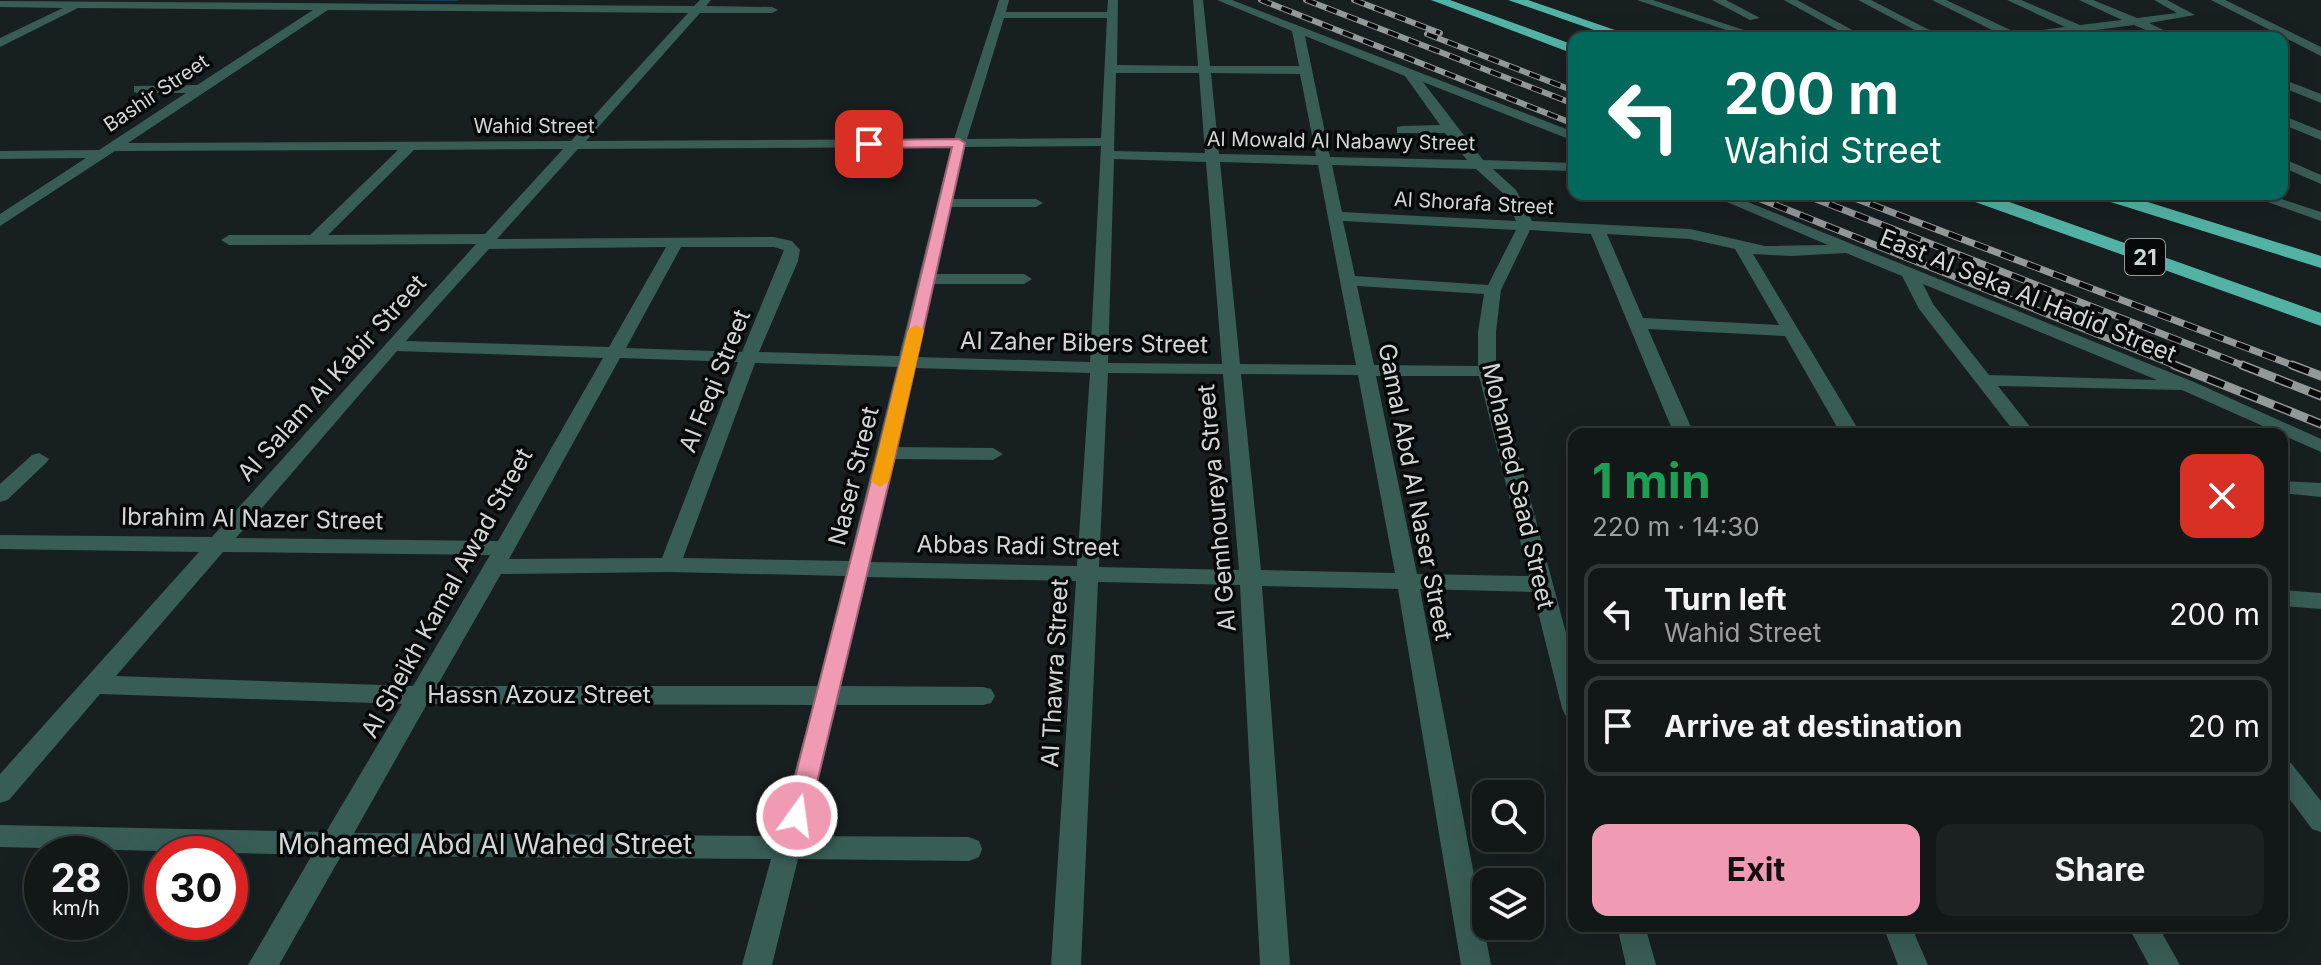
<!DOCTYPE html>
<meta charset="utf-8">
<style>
body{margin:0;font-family:Inter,sans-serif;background:#1b2021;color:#f1f3f6;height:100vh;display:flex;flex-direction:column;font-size:30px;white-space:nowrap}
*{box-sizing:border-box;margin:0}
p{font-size:26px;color:#9c9fa2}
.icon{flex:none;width:44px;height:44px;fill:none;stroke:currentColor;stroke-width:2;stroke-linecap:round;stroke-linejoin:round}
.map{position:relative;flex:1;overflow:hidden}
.side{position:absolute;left:1568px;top:428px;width:720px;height:504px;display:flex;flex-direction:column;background:#121718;border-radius:16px;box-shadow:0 8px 32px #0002,0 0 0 2px #313637}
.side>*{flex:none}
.banner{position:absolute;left:1568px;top:32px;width:720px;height:168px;border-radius:16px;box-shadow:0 8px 32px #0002,0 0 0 2px #313637;background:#00695c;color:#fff;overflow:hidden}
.tools{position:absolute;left:1472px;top:780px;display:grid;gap:16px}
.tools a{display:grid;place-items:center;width:72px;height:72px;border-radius:16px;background:#121718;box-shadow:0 8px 32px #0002,0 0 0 2px #313637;font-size:40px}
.speed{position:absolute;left:24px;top:836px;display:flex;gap:16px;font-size:40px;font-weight:700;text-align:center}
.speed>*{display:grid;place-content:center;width:104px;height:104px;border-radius:50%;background:#121718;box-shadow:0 8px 32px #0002,0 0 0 2px #313637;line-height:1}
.speed small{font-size:20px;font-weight:400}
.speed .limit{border:12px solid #d22;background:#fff;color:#111}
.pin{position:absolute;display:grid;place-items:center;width:68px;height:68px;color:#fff;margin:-34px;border-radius:16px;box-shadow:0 4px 12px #0006}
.me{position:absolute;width:88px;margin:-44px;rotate:14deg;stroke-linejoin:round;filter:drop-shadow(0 0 6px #0008)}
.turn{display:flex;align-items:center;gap:28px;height:168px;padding:0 24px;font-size:36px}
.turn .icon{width:104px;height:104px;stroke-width:2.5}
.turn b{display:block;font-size:56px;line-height:68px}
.round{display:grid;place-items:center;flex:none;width:84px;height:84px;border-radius:16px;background:#1b2021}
.summary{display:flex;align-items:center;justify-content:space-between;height:136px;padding:0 24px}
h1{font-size:48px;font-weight:700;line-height:60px;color:#1e9e55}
.button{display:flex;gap:16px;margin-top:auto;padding:16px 24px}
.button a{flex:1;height:92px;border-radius:16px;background:#f19ab3;color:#111;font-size:32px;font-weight:700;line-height:92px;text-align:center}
.button a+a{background:#1b2021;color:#f1f3f6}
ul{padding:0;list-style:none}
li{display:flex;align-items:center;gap:24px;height:100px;margin:0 16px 12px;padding:0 8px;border:4px solid #313637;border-radius:16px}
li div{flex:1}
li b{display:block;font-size:30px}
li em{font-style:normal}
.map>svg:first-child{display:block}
</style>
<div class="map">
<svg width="2321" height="965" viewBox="0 0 2321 965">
<rect width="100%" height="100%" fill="#181f20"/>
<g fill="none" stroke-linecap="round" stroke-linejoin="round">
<path fill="#385c56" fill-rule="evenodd" d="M 700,0 L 711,0 L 706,6 L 772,7 L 778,10 L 772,13 L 700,13 L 586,141 L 954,139 L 999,0 L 1009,0 L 1006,12 L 1107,12 L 1108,0 L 1118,0 L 1117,65 L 1198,66 L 1193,0 L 1203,0 L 1210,66 L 1299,66 L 1292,31 L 1217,0 L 1232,0 L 1574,132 L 1574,141 L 1423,82 L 1483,160 L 1574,163 L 1574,171 L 1493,169 L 1516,190 L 1532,221 L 1690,229 L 1765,246 L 1828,245 L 1708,194 L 1728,194 L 2194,382 L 2321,439 L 2321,452 L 2182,390 L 1998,386 L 2036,434 L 2016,434 L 1919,309 L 1902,276 L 1846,253 L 1791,256 L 1753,254 L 1861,434 L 1841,434 L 1785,336 L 1648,329 L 1694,434 L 1674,434 L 1591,234 L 1530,230 L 1501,290 L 1496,332 L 1496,371 L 1574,663 L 1574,717 L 1565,715 L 1562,708 L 1533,592 L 1420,589 L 1491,965 L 1461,965 L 1398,589 L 1262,586 L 1290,965 L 1260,965 L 1240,585 L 1098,582 L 1081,965 L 1051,965 L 1076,581 L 867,577 L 841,686 L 983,687 L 991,689 L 995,696 L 991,703 L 983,705 L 837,705 L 804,836 L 969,837 L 979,841 L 982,849 L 979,857 L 969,861 L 798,859 L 772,965 L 742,965 L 771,859 L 341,856 L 279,965 L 248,965 L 312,855 L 0,847 L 0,825 L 326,832 L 402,704 L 100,694 L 9,800 L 0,803 L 0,774 L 199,552 L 0,549 L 0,535 L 212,537 L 476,244 L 229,245 L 221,240 L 229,235 L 310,235 L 398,150 L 115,151 L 0,226 L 0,214 L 86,158 L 0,159 L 0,151 L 99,150 L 186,93 L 138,93 L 134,92 L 134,86 L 197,85 L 313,10 L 78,8 L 0,47 L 0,38 L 63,8 L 0,7 L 0,1 L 694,6 ZM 328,10 L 688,13 L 571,141 L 128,143 ZM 1004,18 L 1107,18 L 1101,138 L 967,139 ZM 1305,36 L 1405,76 L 1440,125 L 1402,126 L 1397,127 L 1397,133 L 1445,133 L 1467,160 L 1330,157 ZM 1116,73 L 1199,73 L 1205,153 L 1114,151 ZM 1211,73 L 1300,74 L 1316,156 L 1219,154 ZM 1101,146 L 1090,362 L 917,357 L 934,284 L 1024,284 L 1032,279 L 1024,274 L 936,274 L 951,207 L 1036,207 L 1043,203 L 1036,199 L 953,199 L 965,147 ZM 951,147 L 899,356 L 759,352 L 798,261 L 800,250 L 792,241 L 774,237 L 497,239 L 578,149 ZM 563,149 L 485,234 L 328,235 L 414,150 ZM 1114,159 L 1206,162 L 1222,364 L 1108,363 ZM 1220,162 L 1318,165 L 1356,365 L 1240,364 ZM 1332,165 L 1476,169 L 1506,196 L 1516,221 L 1342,212 ZM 1343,221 L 1516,230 L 1488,285 L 1355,276 ZM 1607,234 L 1690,239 L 1735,249 L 1779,325 L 1643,318 ZM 666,247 L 609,347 L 406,341 L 489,249 ZM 681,247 L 774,247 L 784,250 L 742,352 L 626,348 ZM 1923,284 L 2157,380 L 1989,375 L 1933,304 ZM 1357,286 L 1484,294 L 1478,332 L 1478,366 L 1374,365 ZM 397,351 L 603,358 L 498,541 L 236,538 ZM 620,358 L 738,362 L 662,558 L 509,559 ZM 755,363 L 897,367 L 849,561 L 683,558 ZM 914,368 L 1090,373 L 1077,566 L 870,562 L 893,459 L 993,460 L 1003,454 L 993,448 L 896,447 ZM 1108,373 L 1223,374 L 1239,570 L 1099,567 ZM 1241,374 L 1358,375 L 1395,573 L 1261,570 ZM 1376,376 L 1479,376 L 1529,576 L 1417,574 ZM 223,552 L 490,555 L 413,686 L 116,676 ZM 670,572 L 845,576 L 818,686 L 437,686 L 501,574 ZM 427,704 L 813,705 L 777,836 L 354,833 Z
M 1637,0 L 1653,0 L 1768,38 L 1750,38 Z
M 1712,0 L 1726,0 L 1760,18 L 1750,20 Z
M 1784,0 L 1797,0 L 1867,38 L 1852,38 Z
M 1858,0 L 1871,0 L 1945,38 L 1930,38 Z
M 1932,0 L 1946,0 L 2017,33 L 2065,27 L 2007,0 L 2021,0 L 2080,25 L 2122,20 L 2079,0 L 2093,0 L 2137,18 L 2177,13 L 2154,0 L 2167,0 L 2195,15 L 2149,23 L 2180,38 L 2164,38 L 2134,25 L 2035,38 L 2002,38 L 2004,36 Z
M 2211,0 L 2225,0 L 2321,47 L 2321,56 Z
M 2282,79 L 2321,94 L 2321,103 L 2282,87 Z
M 2282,115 L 2321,131 L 2321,140 L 2282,124 Z
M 2282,158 L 2321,175 L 2321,184 L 2282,167 Z
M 2245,194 L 2266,194 L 2321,212 L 2321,221 Z
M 39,453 L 49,459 L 46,463 L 7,500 L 0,502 L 0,484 L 32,455 Z
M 2282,481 L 2321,483 L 2321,497 L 2282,493 Z
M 2282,590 L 2321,593 L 2321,609 L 2282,606 Z
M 2282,760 L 2291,763 L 2321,801 L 2321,832 L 2312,829 L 2282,789 Z
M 1617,926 L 1645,926 L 1656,965 L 1626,965 Z
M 1883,926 L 1911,926 L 1928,965 L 1898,965 Z
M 2128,926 L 2158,926 L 2180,965 L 2149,965 Z"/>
<path fill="#52b3a4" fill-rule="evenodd" d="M 1431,0 L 1450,0 L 1574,45 L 1574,54 Z
M 1508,0 L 1528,0 L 1638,38 L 1617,38 Z
M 1961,194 L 1987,194 L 2321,313 L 2321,326 L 1964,198 Z
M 2095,194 L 2122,194 L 2321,256 L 2321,268 L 2098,198 Z"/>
<defs>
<path id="rail-far2" d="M 1261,0 L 1574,124
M 1306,0 L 1574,104
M 1354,0 L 1440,33
M 1427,34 L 1574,91"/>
<path id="rail-far1" d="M 1748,194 L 2179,367
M 1803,194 L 2247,367
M 1844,194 L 2297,367"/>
<path id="rail" d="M 2174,365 L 2321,424
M 2242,365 L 2321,396
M 2292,365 L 2321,376"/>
</defs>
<use href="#rail-far2" stroke="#939899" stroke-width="6"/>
<use href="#rail-far1" stroke="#939899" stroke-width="7"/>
<use href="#rail" stroke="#939899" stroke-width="9"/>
<use href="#rail-far2" stroke="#060809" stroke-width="4" stroke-dasharray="11" stroke-linecap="butt"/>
<use href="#rail-far1" stroke="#060809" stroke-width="5" stroke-dasharray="14" stroke-linecap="butt"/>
<use href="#rail" stroke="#060809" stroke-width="6" stroke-dasharray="18" stroke-linecap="butt"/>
</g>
<path fill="#0f415e" d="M 356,0 L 459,0 L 457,1 Z"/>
<path fill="#f19ab3" stroke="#9d6474" stroke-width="2" d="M 959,139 L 965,143 L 896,453 L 809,816 L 805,823 L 797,826 L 788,823 L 785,816 L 878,453 L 952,147 L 869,148 L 863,144 L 869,140 Z"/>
<path fill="#f59e0b" d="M 916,325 L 924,330 L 889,481 L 880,487 L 871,481 L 908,330 Z"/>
<g text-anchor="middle" stroke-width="7" stroke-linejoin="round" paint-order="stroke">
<g font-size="20" fill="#d1d6d6" stroke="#060809">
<text transform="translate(156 93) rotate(-34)" y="7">Bashir Street</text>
<text x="534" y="133">Wahid Street</text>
<text transform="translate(1341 141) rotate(1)" y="7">Al Mowald Al Nabawy Street</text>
<text transform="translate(1474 203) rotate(3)" y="7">Al Shorafa Street</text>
</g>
<rect fill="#060809" stroke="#949898" stroke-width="2" x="2125" y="239" width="40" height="36" rx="6"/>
<g font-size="22" font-weight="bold" fill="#d1d6d6">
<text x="2145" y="265">21</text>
</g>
<g font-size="24" fill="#d1d6d6" stroke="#060809">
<text transform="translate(2028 296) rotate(22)" y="8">East Al Seka Al Hadid Street</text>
<text transform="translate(1084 343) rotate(1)" y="8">Al Zaher Bibers Street</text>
<text transform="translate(332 378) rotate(-48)" y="8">Al Salam Al Kabir Street</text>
<text transform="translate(715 381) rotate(-68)" y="8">Al Feqi Street</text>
<text transform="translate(854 476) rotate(-76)" y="8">Naser Street</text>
<text transform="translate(1518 486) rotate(77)" y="8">Mohamed Saad Street</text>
<text transform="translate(1415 492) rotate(79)" y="8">Gamal Abd Al Naser Street</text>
<text transform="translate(1217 508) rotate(-95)" y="8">Al Gemhoureya Street</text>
<text transform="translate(252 519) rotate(1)" y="8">Ibrahim Al Nazer Street</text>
<text transform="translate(1018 546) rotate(1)" y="8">Abbas Radi Street</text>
<text transform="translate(447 593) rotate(-61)" y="8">Al Sheikh Kamal Awad Street</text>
<text transform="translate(1055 673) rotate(-87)" y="8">Al Thawra Street</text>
<text x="539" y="703">Hassn Azouz Street</text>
</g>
<g font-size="28" fill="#d1d6d6" stroke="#060809">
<text x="485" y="854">Mohamed Abd Al Wahed Street</text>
</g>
</g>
</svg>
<div class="tools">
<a><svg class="icon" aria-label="search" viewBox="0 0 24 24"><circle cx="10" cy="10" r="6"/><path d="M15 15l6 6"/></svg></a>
<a><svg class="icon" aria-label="layers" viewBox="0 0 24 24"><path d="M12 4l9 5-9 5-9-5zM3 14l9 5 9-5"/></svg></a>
</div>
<div class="speed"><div>28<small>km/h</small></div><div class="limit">30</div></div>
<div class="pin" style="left:869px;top:144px;background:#d93025"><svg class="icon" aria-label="arrive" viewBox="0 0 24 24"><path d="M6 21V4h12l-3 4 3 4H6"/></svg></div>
<svg class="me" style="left:797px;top:816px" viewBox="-20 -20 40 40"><circle r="17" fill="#f19ab3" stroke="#fff" stroke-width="3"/><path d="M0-11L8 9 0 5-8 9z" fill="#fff"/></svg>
<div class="banner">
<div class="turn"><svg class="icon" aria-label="left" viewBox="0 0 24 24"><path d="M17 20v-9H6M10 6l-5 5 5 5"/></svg><div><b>200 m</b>Wahid Street</div></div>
</div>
<section class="side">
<div class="summary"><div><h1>1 min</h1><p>220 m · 14:30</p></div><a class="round" style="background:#d93025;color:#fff"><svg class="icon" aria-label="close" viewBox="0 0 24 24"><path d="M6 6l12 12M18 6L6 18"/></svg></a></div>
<ul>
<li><svg class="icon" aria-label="left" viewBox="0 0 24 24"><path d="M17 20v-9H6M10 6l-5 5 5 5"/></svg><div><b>Turn left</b><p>Wahid Street</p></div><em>200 m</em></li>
<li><svg class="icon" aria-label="arrive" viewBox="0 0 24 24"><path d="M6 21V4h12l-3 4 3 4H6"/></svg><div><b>Arrive at destination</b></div><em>20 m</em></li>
</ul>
<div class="button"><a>Exit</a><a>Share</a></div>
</section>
</div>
